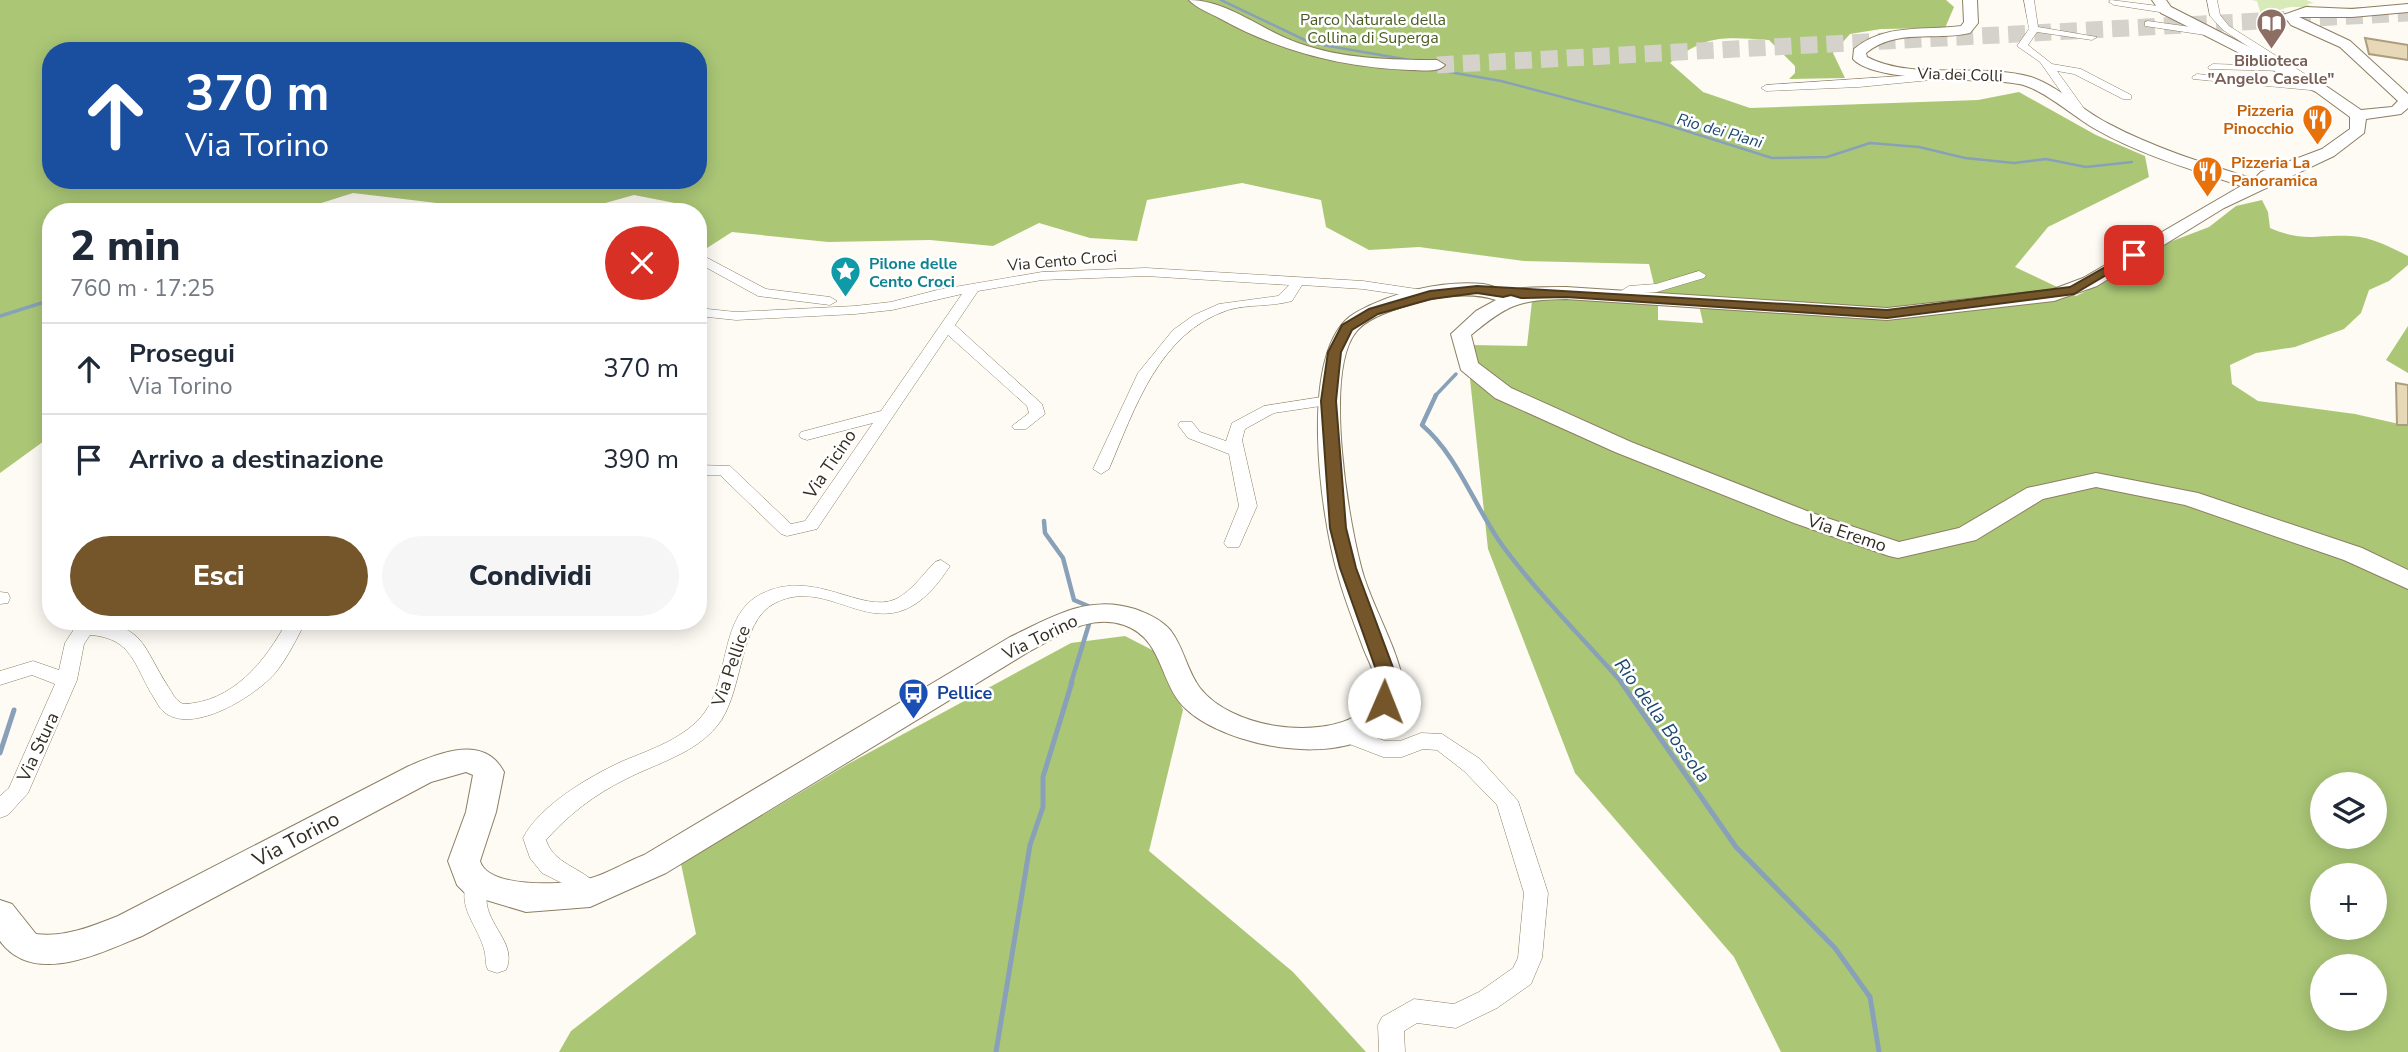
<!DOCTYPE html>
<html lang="it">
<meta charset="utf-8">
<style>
body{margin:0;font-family:"Nunito Sans",sans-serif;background:#f6f6f7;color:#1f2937;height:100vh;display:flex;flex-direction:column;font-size:26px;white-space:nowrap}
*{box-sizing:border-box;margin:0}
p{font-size:23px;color:#747a83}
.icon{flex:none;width:38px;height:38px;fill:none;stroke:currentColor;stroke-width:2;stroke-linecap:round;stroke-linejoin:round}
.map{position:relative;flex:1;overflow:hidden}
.details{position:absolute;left:42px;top:203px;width:665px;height:427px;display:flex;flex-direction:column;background:#fff;border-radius:28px;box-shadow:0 4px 18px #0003}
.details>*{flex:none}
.hud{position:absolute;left:42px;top:42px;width:665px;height:147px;border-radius:28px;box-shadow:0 4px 18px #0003;background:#1a4fa0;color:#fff;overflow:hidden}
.buttons{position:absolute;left:2310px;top:772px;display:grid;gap:14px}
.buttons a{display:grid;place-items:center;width:77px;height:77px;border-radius:50%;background:#fff;box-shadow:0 4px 18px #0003;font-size:35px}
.pin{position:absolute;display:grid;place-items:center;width:60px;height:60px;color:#fff;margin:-30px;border-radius:14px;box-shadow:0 4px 10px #0006}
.me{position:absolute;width:77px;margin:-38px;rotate:1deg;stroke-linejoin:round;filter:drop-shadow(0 0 5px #0008)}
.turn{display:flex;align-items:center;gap:24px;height:147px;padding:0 28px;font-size:32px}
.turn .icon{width:91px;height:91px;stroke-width:2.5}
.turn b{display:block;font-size:49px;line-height:60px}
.round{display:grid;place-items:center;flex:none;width:74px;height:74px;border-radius:37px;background:#f6f6f7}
.headline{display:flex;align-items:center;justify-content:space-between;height:119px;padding:0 28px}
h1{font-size:42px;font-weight:800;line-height:52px}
.cta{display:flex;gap:14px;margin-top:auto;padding:14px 28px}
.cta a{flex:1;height:80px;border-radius:42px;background:#74562a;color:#fff;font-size:28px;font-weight:800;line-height:80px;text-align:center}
.cta a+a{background:#f6f6f7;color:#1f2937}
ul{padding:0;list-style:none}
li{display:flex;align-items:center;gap:21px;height:91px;padding:0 28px;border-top:2px solid #e0e1e3}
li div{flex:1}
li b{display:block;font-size:26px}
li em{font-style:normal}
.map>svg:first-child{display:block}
</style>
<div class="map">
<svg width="2408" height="1052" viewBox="0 0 2408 1052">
<rect width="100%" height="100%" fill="#fefbf5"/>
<path fill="#d7eab7" d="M 2251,0 L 2306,0 L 2314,3 L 2307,4 L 2312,7 C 2296,9 2293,4 2278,11 L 2279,17 L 2261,15 L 2257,1 Z"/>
<path fill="#abc776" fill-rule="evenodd" d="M 0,0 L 1946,0 L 1954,7 L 1945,28 L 1881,29 L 1850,34 L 1833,53 L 1845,78 L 1789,79 L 1795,73 L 1795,66 L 1769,40 C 1724,37 1706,34 1670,63 L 1703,92 L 1750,108 L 1978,100 L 2019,92 L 2096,135 L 2145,156 L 2149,177 L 2048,227 L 2015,267 L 2076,296 L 2112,278 L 2122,282 L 2137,273 L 2127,268 L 2167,243 L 2209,227 L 2236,206 L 2262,200 L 2268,212 L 2270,228 C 2305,243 2317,234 2351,236 C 2372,237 2390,247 2408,256 L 2408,265 L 2389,281 L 2369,290 L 2361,313 L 2344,329 L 2295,347 L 2256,353 L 2230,365 L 2232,384 L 2258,401 L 2355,414 L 2408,426 L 2408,1052 L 1781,1052 L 1734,957 L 1575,773 L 1488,549 L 1470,379 L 1472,345 L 1527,346 L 1532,301 L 1572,296 L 1658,304 L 1658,320 L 1703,323 L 1697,296 L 1656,293 L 1649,264 L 1524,261 L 1419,247 L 1369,250 L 1326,227 L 1321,200 L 1242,183 L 1147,200 L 1137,241 L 1090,238 L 1039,223 L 993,246 L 930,240 L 828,242 L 732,232 L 707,248 L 698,246 L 698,212 L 677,212 L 685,205 L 634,195 L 573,212 L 513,212 L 353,193 L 293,212 L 51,212 L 51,436 L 0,473 ZM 51,51 L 698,51 L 698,180 L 51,180 ZM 2322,784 L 2375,784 L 2375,836 L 2322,836 ZM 2322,875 L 2375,875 L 2375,928 L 2322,928 ZM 2322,966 L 2375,966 L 2375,1018 L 2322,1018 Z
M 2408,326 L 2408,373 L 2386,360 Z
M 1125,636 L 1158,653 L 1183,710 L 1149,851 L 1293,972 L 1366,1052 L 559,1052 L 571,1031 L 696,934 L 681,864 L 848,764 L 1071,643 Z"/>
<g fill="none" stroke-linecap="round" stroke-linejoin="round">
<path stroke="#88a1b8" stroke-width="2.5" d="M 1221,0 L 1311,43 L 1410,60
M 1432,69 L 1501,81 L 1661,123 L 1772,158 L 1827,157 L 1870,143 L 1919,147 L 1965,158 L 2014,163 L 2046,159 L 2086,167 L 2132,162"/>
<path stroke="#88a1b8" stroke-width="3.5" d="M 0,316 L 51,300
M 1435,396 L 1456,374"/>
<path stroke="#88a1b8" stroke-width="4.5" d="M 1436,395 L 1422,425 C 1458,456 1474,506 1502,545 C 1538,594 1583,638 1622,683
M 1044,521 L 1045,533 L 1063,558 L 1074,600 L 1088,606
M 1071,683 L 1089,624"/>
<path stroke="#88a1b8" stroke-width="5" d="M 1621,682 L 1736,847 L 1835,948 L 1870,997 L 1879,1052
M 0,753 L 14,710
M 996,1052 L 1030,845 L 1043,807 L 1043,777 L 1072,682"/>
</g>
<path fill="#e7d8b8" stroke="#ab9d7e" stroke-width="2" d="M 2365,38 L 2408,45 L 2408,60 L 2369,54 Z
M 2396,383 L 2408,385 L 2408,425 L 2397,425 Z"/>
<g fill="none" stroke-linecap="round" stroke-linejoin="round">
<path stroke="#d5d2cb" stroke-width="17" stroke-dasharray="17 9" stroke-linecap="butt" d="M 1437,65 L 2408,13"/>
<defs>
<path id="street" d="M 2024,0 L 2034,0 L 2038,27 L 2097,37 L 2092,40 L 2037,32 L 2028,45 L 2052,64 L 2081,69 L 2131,95 L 2131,99 L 2123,99 L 2074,74 L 2057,71 L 2088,114 L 2078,116 L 2040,62 L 2017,46 L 2029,29 Z
M 2111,0 L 2166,7 L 2171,10 L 2166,13 L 2114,5 L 2109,2 Z
M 2207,0 L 2217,0 L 2220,15 L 2229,26 L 2316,81 L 2315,86 L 2321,87 L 2321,91 L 2193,79 L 2192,77 L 2197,74 L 2308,85 L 2286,71 L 2209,69 L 2208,67 L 2213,64 L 2278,66 L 2223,30 L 2210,16 Z
M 2148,21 L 2212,30 L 2217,33 L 2212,36 L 2145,26 L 2145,22 Z
M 1947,73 L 1952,76 L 1951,78 L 1859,87 L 1766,91 L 1761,88 L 1766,85 Z
M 698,253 L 766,289 L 830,297 L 837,301 L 830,305 L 758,296 L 698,263 Z
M 1146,268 L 1363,281 L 1430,291 L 1437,295 L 1430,299 L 1363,289 L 1302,285 L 1292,301 C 1271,307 1248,304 1228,310 C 1159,333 1135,408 1109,469 L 1101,474 L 1093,469 L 1138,373 L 1173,330 L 1194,315 L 1219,304 L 1278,296 L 1289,285 L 1146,276 L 1042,280 L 978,291 L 955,325 L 1042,404 L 1045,414 L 1026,429 L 1014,429 L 1012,426 L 1029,413 L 1027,406 L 948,335 L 817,529 L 787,536 L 781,534 L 720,475 L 698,475 L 698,465 L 730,466 L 791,524 L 805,521 L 873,423 L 807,440 L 801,438 L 799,435 L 801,432 L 881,411 L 962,294 L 892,310 L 855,314 L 736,320 L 698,316 L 698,308 L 736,312 L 855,306 L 891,302 L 937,290 L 1042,272 Z
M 1699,271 L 1706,275 L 1704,278 L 1657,292 L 1637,293 L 1620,300 L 1613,296 L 1629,286 L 1656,284 Z
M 1328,396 L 1334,398 L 1336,401 L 1334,404 L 1274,413 L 1245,429 L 1242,440 L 1257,506 L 1239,547 L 1227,547 L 1224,543 L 1239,506 L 1229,454 L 1188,438 L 1178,425 L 1180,422 L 1192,422 L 1200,432 L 1226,441 L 1232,423 L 1264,406 Z
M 941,560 L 950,566 C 885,667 837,571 775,603 C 738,621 744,694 717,726 C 694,754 657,763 626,779 C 595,794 568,815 546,840 C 555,868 589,867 602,893 L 598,900 L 590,903 L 582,900 L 566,885 L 542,873 L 530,858 L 523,838 C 540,805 590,776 623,761 C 652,749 686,738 705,712 C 730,678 719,615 761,594 C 814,567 862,615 896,599 C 912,591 923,574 935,562 Z
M 0,592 L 8,593 L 10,598 L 8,603 L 0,604 Z
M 85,621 C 146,625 140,643 169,688 C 173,694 175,700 183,704 C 232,703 266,661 287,621 L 306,621 C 297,638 288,657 276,672 C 257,695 191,737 163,711 C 159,708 157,702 154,698 C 134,666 133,638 90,635 L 84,644 L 77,680 L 28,793 L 8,815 L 0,818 L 0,796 L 9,788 L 55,684 L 32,675 L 0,685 L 0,671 L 33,661 L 59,670 L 65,643 L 78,623 Z
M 1346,726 L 1385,741 L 1400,741 L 1421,733 L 1442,734 L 1480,759 L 1518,801 L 1548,893 L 1542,958 L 1531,984 L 1497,1008 L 1456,1028 L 1417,1023 L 1404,1031 L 1405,1052 L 1379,1052 L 1378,1025 L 1382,1017 L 1414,999 L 1454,1004 L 1479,992 L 1513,968 L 1518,958 L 1524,893 L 1497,805 L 1464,771 L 1437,750 L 1423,749 L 1402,757 L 1383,757 L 1339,740 L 1336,734 L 1339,728 Z
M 477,874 L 485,877 C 490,887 485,895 487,905 C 491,928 517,946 506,970 L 497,973 L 488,970 C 485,963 486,960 485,953 C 479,925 454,907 469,877 Z"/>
<path id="secondary" d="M 1963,0 L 1977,0 L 1978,23 L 1970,33 C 1935,41 1896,28 1866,53 L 1867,57 C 1912,81 1980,62 2031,77 C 2058,86 2083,111 2109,124 C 2154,148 2206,164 2254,179 L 2261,172 L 2322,149 L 2350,129 L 2350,117 L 2316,92 L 2161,13 L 2152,0 L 2166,0 L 2171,7 L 2326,86 L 2361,110 L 2392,107 L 2398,101 L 2340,47 L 2291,25 L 2283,15 L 2306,7 L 2352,9 L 2408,4 L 2408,12 L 2352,17 L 2299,17 L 2350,41 L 2408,94 L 2408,108 L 2401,114 L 2366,119 L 2364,133 L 2334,156 L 2224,208 L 2097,286 L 2054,301 L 1887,320 L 1566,299 C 1519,300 1508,304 1471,335 L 1478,363 L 1511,388 L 1631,442 L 1812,513 L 1899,542 L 1959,528 L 2027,488 L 2096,473 L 2198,493 L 2362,548 L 2408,570 L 2408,589 L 2344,560 L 2185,505 L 2096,487 L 2043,499 L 1976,540 L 1898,558 L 1889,556 L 1794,523 L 1615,452 L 1495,398 L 1461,370 L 1451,334 L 1476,311 L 1496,300 C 1466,290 1431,298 1402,307 C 1387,312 1366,319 1356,332 C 1323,373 1349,528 1364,577 C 1375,611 1396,646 1403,681 C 1400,780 1235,755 1186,709 C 1159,684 1164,639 1124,625 C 1089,613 1059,636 1030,651 L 666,873 L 590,907 L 526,912 L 466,894 L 457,885 L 448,861 L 466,812 L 473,775 L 466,772 L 431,782 L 142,936 C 100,953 34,987 0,941 L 0,900 L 12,904 L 36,934 C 64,938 93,926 118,916 L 409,766 C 440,753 484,734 504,772 L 496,812 L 480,861 C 488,889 564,885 588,879 C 607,874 626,862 644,855 L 1010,637 C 1052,617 1088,594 1135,609 C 1149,614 1162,620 1171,631 C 1184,648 1187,671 1200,688 C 1231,728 1319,741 1361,713 C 1370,706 1376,692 1375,680 C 1374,670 1368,660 1364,650 C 1355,625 1345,601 1338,575 C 1321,519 1296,347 1355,313 C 1390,293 1442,280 1483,284 C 1492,285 1500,290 1508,291 C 1513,291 1519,288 1524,288 C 1538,287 1552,287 1566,287 L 1887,308 L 2051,290 L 2083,278 L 2241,186 C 2193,170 2141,155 2097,130 C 2075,118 2042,88 2019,84 C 1981,77 1876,84 1853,59 L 1854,49 C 1885,23 1923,31 1961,26 L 1964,22 Z"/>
<path id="primary" d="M 1189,0 C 1227,0 1261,30 1298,43 C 1342,59 1390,60 1437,60 L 1445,65 C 1438,73 1421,70 1410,70 C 1341,67 1281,52 1221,19 C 1210,13 1196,8 1189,0 Z"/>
</defs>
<use href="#street" stroke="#8c7e61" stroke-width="1"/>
<use href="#secondary" stroke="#8c7e61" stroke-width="2"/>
<use href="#primary" stroke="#8c7e61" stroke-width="2"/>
<use href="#street" fill="#fff" fill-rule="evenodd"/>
<use href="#secondary" fill="#fff" fill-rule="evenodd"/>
<use href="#primary" fill="#fff" fill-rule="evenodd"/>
</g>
<path fill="#74562a" stroke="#4b381b" stroke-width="2" d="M 2130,253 L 2140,255 L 2074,294 L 1887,318 L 1566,297 L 1521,298 L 1511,295 L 1503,297 L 1477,293 L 1431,299 L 1378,314 L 1352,330 L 1341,352 L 1336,401 L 1346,528 L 1356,568 L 1398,681 L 1390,707 L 1377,707 L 1375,702 L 1380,681 L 1340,568 L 1330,528 L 1321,401 L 1328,352 L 1342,325 L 1369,309 L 1430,291 L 1477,286 L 1887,310 L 2070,287 Z"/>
<defs>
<symbol id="library-pin" viewBox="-11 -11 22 30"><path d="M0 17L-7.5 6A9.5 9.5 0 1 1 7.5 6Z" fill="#8d6e63" stroke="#fff"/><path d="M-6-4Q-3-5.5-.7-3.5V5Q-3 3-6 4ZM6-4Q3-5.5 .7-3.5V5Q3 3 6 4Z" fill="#fff"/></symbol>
<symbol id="restaurant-pin" viewBox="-11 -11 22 30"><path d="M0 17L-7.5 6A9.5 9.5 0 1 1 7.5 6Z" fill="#e8710a" stroke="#fff"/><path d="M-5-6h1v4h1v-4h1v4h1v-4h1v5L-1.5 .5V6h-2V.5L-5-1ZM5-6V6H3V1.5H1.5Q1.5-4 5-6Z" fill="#fff"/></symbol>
<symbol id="sight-pin" viewBox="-11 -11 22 30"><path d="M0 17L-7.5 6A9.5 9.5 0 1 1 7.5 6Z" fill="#0f9aa8" stroke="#fff"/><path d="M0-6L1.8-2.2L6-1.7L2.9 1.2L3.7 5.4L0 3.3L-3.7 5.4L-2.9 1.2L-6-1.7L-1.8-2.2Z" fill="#fff"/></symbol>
<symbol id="bus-pin" viewBox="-11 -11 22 30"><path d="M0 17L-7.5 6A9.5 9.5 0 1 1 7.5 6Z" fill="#1a4fb4" stroke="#fff"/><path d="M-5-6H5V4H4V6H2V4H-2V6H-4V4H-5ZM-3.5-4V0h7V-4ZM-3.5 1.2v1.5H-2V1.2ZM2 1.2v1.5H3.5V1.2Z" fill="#fff"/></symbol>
</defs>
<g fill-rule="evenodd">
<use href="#library-pin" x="2254" y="6" width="35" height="47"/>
<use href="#restaurant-pin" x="2300" y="102" width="35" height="47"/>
<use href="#restaurant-pin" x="2190" y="154" width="35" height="47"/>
<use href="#sight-pin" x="828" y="254" width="35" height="47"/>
<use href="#bus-pin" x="896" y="676" width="35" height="47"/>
</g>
<g text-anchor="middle" stroke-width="5" stroke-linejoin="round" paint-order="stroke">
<g font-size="16" fill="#4a5c23" stroke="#fff">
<text x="1373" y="25">Parco Naturale della<tspan x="1373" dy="18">Collina di Superga</tspan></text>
</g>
<g font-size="16" font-weight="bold" fill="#785e54" stroke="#fff">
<text x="2271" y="66">Biblioteca<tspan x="2271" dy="18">"Angelo Caselle"</tspan></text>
</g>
<g font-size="16" fill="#332e21" stroke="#fff">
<text transform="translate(1960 74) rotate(2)" y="6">Via dei Colli</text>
<text transform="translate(1062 260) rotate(-5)" y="6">Via Cento Croci</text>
</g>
<g font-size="16" font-weight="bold" fill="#c56008" stroke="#fff" text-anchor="end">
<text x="2294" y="116">Pizzeria<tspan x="2294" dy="18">Pinocchio</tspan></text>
<text x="2231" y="168" text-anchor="start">Pizzeria La<tspan x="2231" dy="18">Panoramica</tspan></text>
</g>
<g font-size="16" font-style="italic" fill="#1a4870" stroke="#fff">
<text transform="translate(1720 130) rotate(16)" y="6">Rio dei Piani</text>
</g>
<g font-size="16" font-weight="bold" fill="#0d838f" stroke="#fff" text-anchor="start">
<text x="869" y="269">Pilone delle<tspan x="869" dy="18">Cento Croci</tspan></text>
</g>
<g font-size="18" fill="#332e21" stroke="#fff">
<text transform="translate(830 464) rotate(-56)" y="6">Via Ticino</text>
<text transform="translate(1847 533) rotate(19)" y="6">Via Eremo</text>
<text transform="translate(1040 637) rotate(-26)" y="6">Via Torino</text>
<text transform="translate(731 666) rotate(-71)" y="6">Via Pellice</text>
<text transform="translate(38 747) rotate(-65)" y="6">Via Stura</text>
</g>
<g font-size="18" font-weight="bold" fill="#164399" stroke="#fff" text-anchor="start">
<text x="937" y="699">Pellice</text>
</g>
<g font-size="19" font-style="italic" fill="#1a4870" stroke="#fff">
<text transform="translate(1663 720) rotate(54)" y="7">Rio della Bossola</text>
</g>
<g font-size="21" fill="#332e21" stroke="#fff">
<text transform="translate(296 839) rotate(-28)" y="7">Via Torino</text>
</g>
</g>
</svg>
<div class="buttons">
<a><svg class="icon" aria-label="layers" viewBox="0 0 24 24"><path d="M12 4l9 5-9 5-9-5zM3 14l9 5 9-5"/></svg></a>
<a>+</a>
<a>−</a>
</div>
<div class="pin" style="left:2134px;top:255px;background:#d93025"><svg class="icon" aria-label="arrive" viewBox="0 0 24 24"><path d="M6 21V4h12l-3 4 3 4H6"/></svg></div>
<svg class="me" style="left:1384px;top:702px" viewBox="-20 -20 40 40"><circle r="19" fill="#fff"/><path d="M0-13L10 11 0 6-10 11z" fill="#74562a"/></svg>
<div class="hud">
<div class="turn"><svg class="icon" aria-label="ahead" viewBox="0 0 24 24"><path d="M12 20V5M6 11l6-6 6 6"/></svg><div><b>370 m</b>Via Torino</div></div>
</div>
<section class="details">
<div class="headline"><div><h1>2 min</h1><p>760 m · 17:25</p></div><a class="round" style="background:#d93025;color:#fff"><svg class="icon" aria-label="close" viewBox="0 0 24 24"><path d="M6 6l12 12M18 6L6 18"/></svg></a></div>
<ul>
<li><svg class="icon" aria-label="ahead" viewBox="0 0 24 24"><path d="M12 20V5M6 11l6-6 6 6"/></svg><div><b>Prosegui</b><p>Via Torino</p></div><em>370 m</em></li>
<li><svg class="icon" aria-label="arrive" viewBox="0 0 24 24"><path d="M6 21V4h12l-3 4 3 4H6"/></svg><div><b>Arrivo a destinazione</b></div><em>390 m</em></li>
</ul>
<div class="cta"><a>Esci</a><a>Condividi</a></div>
</section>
</div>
